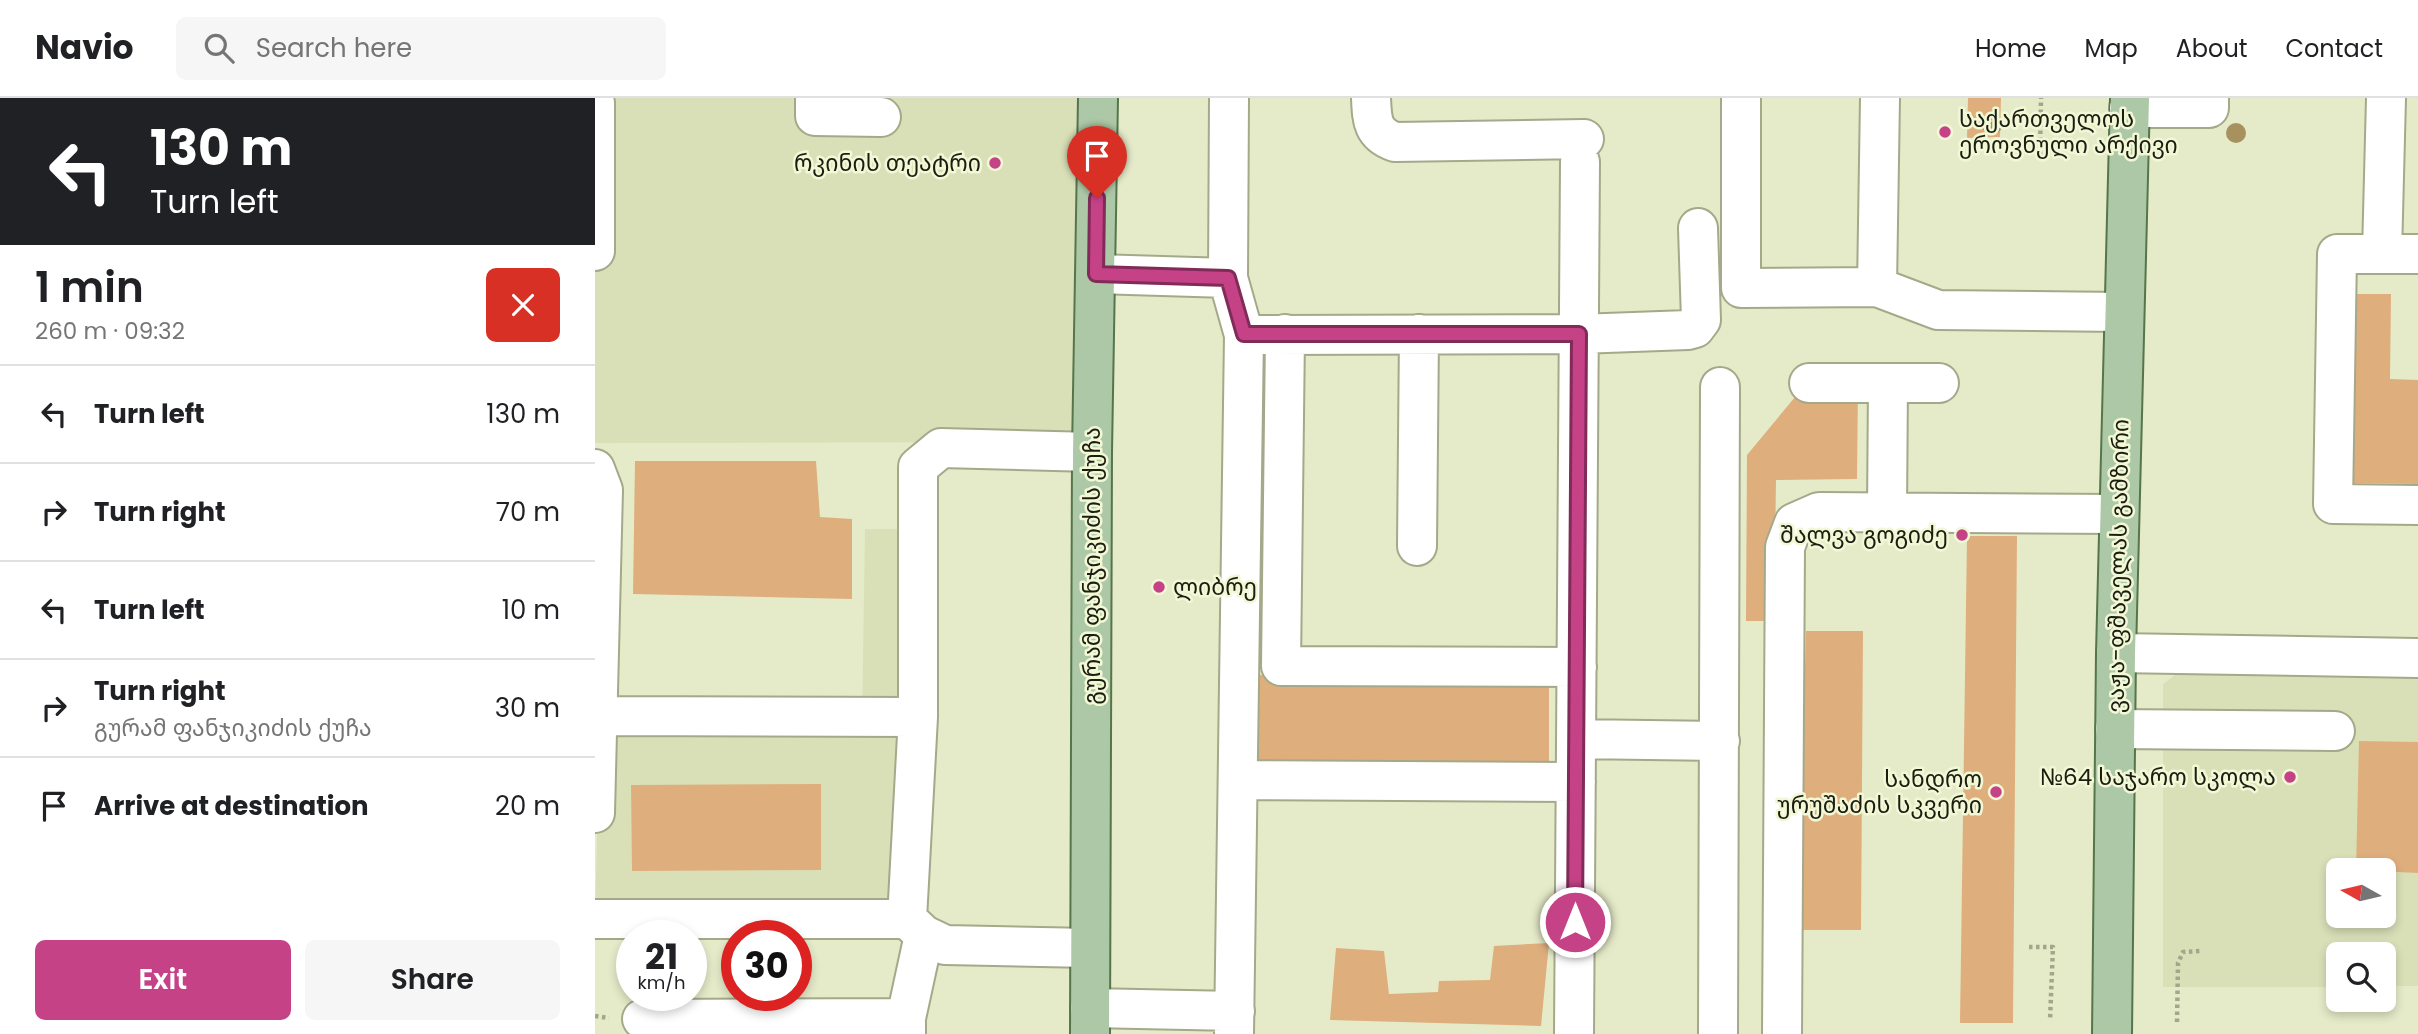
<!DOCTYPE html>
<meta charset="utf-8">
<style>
body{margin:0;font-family:Poppins,"Noto Sans Georgian",sans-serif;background:#f6f6f6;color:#202124;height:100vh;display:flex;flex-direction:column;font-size:26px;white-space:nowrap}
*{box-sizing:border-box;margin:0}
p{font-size:23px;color:#757577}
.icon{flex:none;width:38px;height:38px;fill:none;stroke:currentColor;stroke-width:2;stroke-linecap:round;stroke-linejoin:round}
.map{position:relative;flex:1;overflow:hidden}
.details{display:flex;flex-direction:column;background:#fff;width:595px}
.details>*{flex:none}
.hud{background:#202124;color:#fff;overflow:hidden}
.needle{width:46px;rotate:278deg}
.controls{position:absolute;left:1731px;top:760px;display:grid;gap:14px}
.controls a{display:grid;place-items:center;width:70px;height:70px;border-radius:10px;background:#fff;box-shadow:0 4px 10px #0003;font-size:35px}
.speed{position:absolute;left:21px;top:822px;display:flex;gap:14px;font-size:35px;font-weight:700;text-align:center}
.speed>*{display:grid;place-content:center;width:91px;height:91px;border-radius:50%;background:#fff;box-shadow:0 4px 10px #0003;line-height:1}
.speed small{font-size:18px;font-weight:400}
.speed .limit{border:10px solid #d22;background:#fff;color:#111}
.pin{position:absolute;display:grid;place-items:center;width:60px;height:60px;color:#fff;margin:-72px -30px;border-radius:50% 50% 50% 0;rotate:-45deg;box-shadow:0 0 7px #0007}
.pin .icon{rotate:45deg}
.me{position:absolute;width:77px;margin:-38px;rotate:0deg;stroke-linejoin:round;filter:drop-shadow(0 0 5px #0008)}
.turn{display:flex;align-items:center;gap:24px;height:147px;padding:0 35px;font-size:32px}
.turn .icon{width:91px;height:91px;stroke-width:2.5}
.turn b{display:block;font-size:49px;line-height:60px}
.round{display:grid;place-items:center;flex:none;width:74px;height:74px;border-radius:10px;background:#f6f6f6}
.head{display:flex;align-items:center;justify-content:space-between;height:119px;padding:0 35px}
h1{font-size:42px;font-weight:600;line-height:52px}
.primary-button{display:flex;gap:14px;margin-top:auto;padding:14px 35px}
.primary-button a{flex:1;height:80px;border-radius:10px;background:#c64287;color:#fff;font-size:28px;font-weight:600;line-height:80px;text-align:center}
.primary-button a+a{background:#f6f6f6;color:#202124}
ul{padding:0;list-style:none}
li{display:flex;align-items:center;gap:21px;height:98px;padding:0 35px;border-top:2px solid #e0e0e0}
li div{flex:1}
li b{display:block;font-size:26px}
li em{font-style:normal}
header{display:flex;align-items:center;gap:42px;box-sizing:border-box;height:98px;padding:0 35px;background:#fff;border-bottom:2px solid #e0e0e0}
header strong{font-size:33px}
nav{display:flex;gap:38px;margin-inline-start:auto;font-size:24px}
.search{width:490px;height:63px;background:#f6f6f6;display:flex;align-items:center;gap:18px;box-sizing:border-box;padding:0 24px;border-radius:10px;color:#757577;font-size:26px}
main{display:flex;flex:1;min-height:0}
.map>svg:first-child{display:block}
</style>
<header>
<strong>Navio</strong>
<div class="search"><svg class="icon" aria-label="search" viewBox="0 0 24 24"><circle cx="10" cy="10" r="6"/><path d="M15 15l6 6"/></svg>Search here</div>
<nav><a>Home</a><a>Map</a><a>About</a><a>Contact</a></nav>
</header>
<main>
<section class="details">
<div class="hud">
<div class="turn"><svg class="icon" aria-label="left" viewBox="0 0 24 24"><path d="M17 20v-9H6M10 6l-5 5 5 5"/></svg><div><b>130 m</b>Turn left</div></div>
</div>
<div class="head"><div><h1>1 min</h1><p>260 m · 09:32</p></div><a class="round" style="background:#d93025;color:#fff"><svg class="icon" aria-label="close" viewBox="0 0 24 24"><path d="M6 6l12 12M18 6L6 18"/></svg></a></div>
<ul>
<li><svg class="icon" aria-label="left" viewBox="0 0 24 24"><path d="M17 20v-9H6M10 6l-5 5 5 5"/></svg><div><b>Turn left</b></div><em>130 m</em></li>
<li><svg class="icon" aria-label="right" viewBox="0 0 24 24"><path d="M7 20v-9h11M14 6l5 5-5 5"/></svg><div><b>Turn right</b></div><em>70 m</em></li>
<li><svg class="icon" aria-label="left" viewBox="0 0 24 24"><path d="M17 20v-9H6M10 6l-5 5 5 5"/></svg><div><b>Turn left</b></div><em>10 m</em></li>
<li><svg class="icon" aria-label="right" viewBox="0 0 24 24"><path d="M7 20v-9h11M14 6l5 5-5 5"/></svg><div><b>Turn right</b><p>გურამ ფანჯიკიძის ქუჩა</p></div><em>30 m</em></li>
<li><svg class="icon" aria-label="arrive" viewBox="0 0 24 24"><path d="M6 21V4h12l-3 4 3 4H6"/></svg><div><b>Arrive at destination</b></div><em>20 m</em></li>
</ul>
<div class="primary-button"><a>Exit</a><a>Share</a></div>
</section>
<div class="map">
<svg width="1823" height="936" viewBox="0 0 1823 936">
<rect width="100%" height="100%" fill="#e5ebc9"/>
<path fill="#d9e0b8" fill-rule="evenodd" d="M 0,0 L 484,0 L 480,344 L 0,345 Z
M 270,431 L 317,431 L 307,807 L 0,818 L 5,624 L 267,624 Z
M 1589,570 L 1823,574 L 1823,888 L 1789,888 L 1788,856 L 1743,856 L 1743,889 L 1568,889 L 1568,586 ZM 1743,772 L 1788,772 L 1788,817 L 1743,817 Z"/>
<path fill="#dfae7d" d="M 1373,0 L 1406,0 L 1405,39 L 1372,40 Z
M 1754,196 L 1796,196 L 1795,281 L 1823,282 L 1823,386 L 1752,385 Z
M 1210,287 L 1263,288 L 1262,381 L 1181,382 L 1179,523 L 1151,523 L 1152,357 Z
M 40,363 L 221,363 L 225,419 L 257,421 L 257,501 L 38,496 Z
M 1372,438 L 1422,438 L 1418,925 L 1365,925 Z
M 1211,533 L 1268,533 L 1266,832 L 1203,832 Z
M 659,577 L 954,579 L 954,676 L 657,673 Z
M 1764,643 L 1823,644 L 1823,775 L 1761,772 Z
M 226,686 L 226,772 L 37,773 L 36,687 Z
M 954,845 L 946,928 L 735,922 L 741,850 L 789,853 L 794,896 L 843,894 L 844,883 L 895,882 L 899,848 Z"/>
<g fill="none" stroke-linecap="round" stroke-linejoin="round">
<defs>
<path id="minor" d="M 220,0 L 220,18 L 286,19
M 776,0 C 777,22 777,36 800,44 L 989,41
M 1146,0 L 1146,190 L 1282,189 L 1343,212 L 1528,214
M 0,5 L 0,153
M 1534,10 L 1614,10 L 1614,0
M 1787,156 L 1791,0
M 1823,156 L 1742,156 L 1738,406 L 1823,407
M 501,176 L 633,180 L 649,237 L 984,236 L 1093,232 L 1100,230 L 1106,222 L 1103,130
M 633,180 L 634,0
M 1282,189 L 1285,0
M 690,236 L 686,568 L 982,569
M 1214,285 L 1344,285
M 0,371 L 8,392 L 0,715
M 1292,415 L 1293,285
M 822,448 L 824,236
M 1521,555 L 1823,560
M 3,618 L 323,619
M 1520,631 L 1740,633
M 981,641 L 1125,643
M 643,682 L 981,684
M 0,821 L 312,821
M 495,850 L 350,847 L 329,837 L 312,821 L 323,619 L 323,369 L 346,350 L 497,354
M 495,910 L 640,913
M 47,921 L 311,920
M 311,936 L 311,920 L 329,837
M 639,936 L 649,237
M 979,936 L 985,64
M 1123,936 L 1125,289
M 1187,936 L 1190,449 L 1199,425 L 1224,414 L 1524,416"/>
<path id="major" d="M 495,936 L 497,354 L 503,0
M 1517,936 L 1521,555 L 1535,0"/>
</defs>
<use href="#minor" stroke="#a3a989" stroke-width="42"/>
<use href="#major" stroke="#55754b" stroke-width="42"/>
<path stroke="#a2a78c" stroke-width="4.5" stroke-dasharray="3.5 3.5" stroke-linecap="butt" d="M 1445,57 L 1446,0
M 1434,849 L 1458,849 L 1455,922
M 0,918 L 14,920
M 1582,924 L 1583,865 L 1588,854 L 1606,853"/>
<use href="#minor" stroke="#fff" stroke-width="38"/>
<use href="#major" stroke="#acc8a6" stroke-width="38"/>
</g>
<g fill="#a7915f">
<circle cx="1397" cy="27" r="10"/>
<circle cx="1641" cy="35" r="10"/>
</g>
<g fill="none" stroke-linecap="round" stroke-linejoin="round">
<defs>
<path id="route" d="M 502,100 L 501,176 L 633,180 L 649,236 L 984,236 L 980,824"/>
</defs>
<use href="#route" stroke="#812b58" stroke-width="18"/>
<use href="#route" stroke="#c64287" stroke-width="12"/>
</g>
<g fill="#c64287" stroke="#f2f8d6" stroke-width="2.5">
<circle cx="1350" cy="34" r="7"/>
<circle cx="400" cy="65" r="7"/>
<circle cx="1367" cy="437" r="7"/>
<circle cx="564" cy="489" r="7"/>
<circle cx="1695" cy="679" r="7"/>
<circle cx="1401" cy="694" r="7"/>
</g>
<g text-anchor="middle" stroke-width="5" stroke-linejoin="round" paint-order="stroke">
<g font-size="23" fill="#1b1d11" stroke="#f2f8d6" text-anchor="end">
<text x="1364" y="29" text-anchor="start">საქართველოს<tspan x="1364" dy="26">ეროვნული არქივი</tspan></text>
<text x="386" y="73">რკინის თეატრი</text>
<text x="1353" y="445">შალვა გოგიძე</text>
<text x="578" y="497" text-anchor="start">ლიბრე</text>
<text x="1681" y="687">№64 საჯარო სკოლა</text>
<text x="1387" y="689">სანდრო<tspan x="1387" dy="26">ურუშაძის სკვერი</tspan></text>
</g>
<g font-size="23" fill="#1b1d11" stroke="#f2f8d6">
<text transform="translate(497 468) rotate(-90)" y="8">გურამ ფანჯიკიძის ქუჩა</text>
<text transform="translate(1523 468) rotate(-89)" y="8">ვაჟა-ფშაველას გამზირი</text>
</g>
</g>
</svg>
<div class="controls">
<a><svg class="needle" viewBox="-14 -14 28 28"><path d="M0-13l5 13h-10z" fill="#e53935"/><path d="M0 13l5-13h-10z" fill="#757577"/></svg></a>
<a><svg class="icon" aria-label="search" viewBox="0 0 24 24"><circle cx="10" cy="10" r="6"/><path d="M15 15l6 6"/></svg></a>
</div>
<div class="speed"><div>21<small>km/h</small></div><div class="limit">30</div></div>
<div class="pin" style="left:502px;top:100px;background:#d93025"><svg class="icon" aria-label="arrive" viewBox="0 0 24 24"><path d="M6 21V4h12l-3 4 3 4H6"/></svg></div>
<svg class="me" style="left:980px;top:824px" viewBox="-20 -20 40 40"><circle r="17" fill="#c64287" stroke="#fff" stroke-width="3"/><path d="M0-11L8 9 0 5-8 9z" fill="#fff"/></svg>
</div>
</main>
